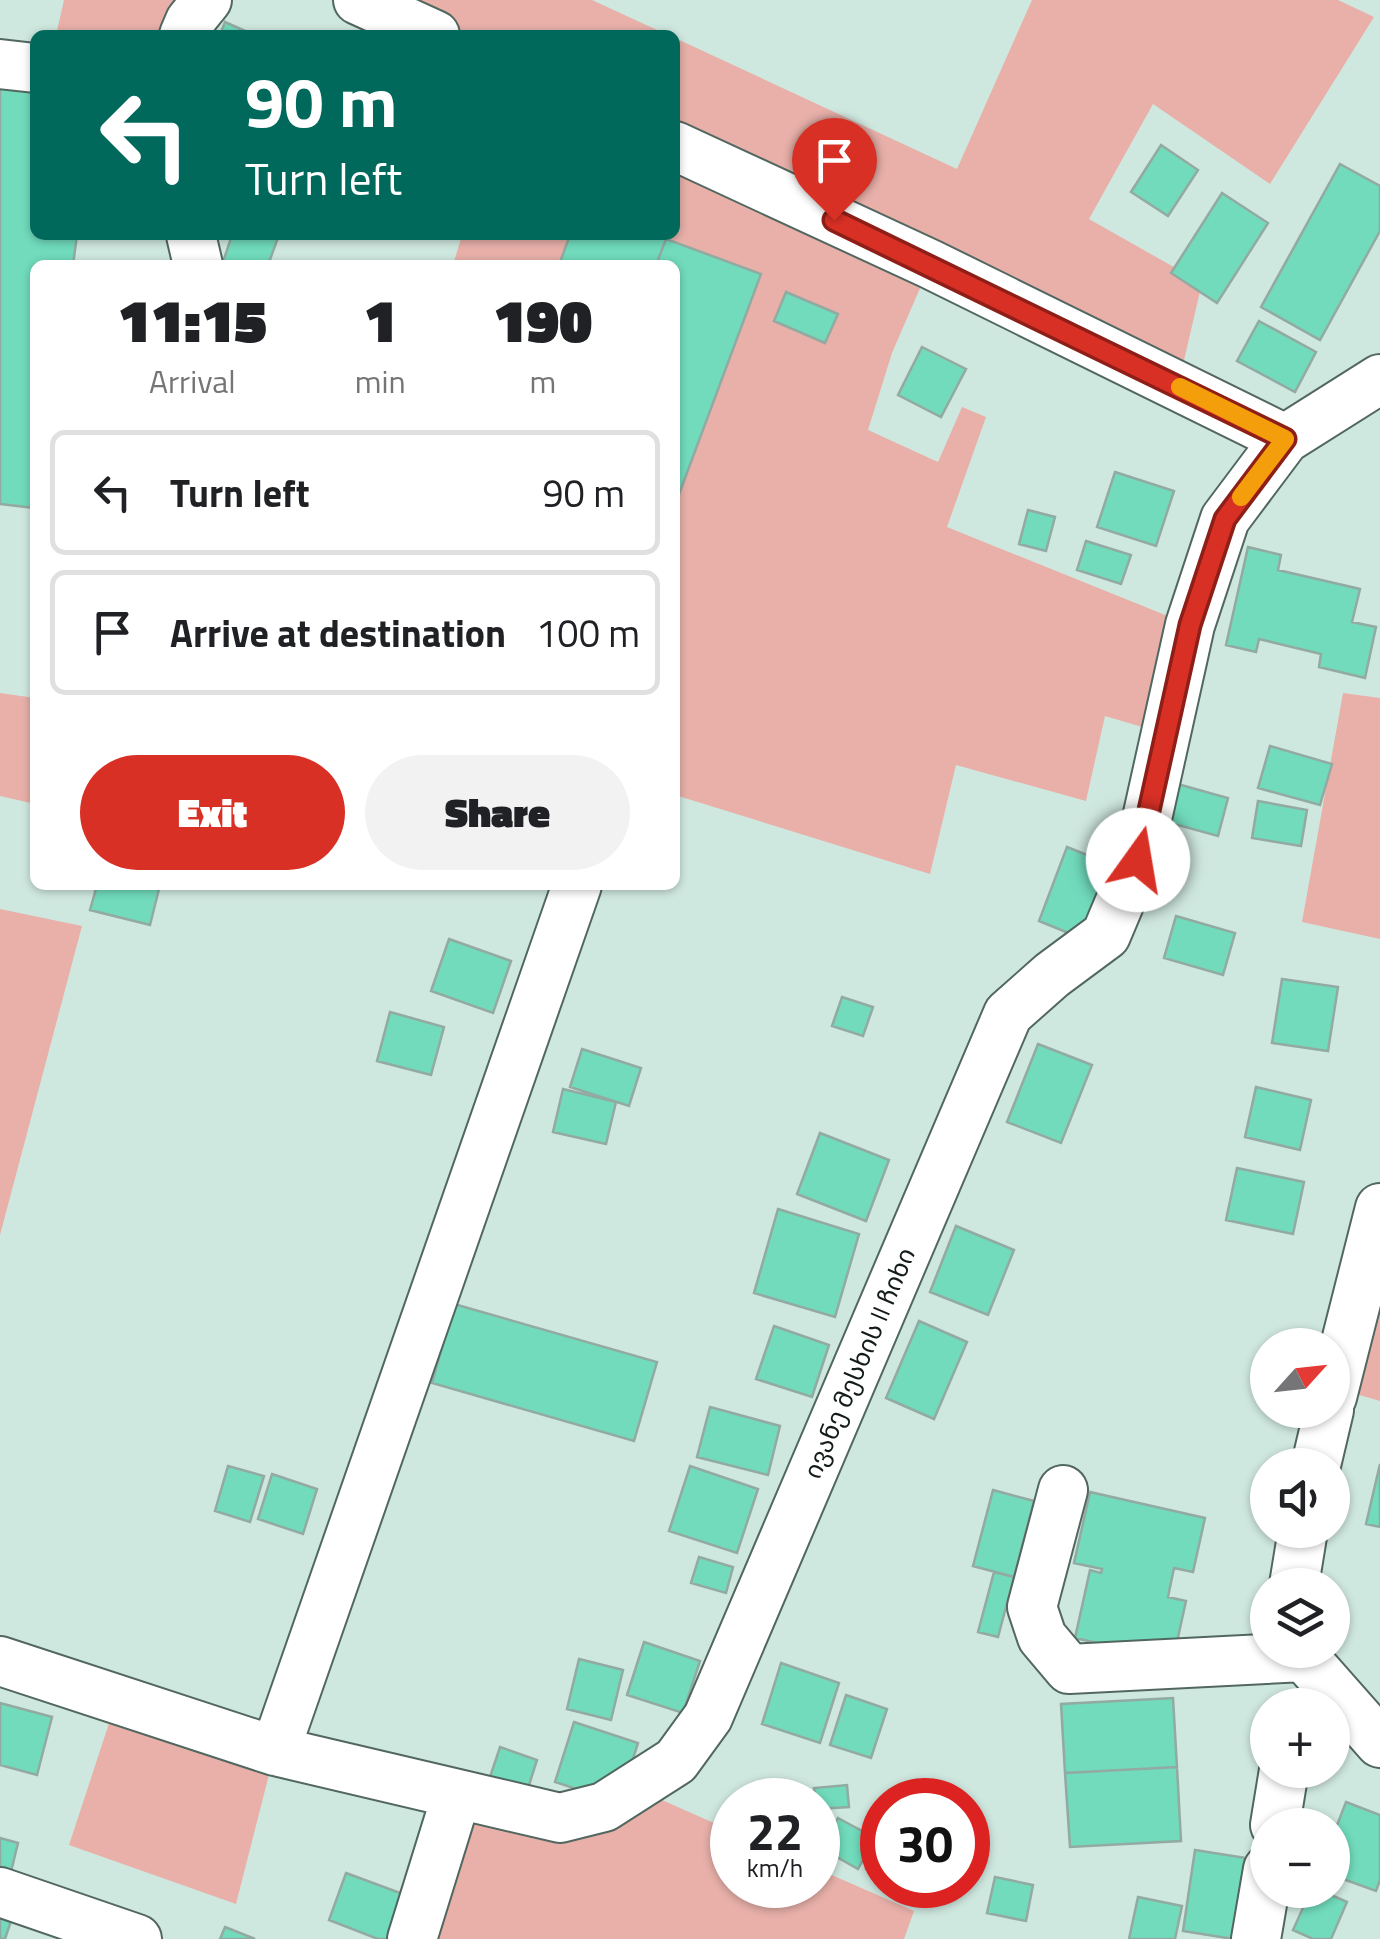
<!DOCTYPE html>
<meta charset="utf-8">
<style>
body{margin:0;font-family:"Titillium Web","Noto Sans Georgian",sans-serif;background:#f2f2f2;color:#202124;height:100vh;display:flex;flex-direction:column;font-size:38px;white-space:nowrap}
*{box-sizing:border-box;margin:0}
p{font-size:32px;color:#757577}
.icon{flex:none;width:55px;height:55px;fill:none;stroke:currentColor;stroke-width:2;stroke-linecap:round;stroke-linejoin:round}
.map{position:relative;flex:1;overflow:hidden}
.sheet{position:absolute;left:30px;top:260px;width:650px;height:630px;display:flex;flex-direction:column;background:#fff;border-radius:15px;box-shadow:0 2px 8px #0004}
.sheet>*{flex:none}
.guide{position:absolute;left:30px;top:30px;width:650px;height:210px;border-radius:15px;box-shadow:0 2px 8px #0004;background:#00695c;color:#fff;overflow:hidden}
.needle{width:65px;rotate:63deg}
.buttons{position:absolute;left:1250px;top:1328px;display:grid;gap:20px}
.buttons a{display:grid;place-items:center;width:100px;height:100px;border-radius:50%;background:#fff;box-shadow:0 2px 8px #0004;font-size:50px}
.speed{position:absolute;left:710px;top:1778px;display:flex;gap:20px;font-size:50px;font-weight:700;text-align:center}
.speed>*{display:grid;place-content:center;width:130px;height:130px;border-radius:50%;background:#fff;box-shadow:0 2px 8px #0004;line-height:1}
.speed small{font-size:25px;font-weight:400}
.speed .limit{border:15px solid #d22;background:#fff;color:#111}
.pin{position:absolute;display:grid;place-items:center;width:85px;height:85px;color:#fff;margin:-102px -42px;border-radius:50% 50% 50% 0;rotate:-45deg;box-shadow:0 0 10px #0007}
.pin .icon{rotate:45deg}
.me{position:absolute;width:110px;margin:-55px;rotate:13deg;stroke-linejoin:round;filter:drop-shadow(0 0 8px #0008)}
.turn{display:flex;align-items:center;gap:35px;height:210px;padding:0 50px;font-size:45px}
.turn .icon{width:130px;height:130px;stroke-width:2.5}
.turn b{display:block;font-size:70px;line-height:85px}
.eta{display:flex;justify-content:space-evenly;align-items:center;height:170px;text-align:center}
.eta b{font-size:60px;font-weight:800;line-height:70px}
.button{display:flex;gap:20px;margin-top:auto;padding:20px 50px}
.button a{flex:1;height:115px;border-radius:60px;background:#d93025;color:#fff;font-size:40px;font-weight:800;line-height:115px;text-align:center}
.button a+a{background:#f2f2f2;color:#202124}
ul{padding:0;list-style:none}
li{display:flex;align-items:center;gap:30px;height:125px;margin:0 20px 15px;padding:0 30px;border:5px solid #e0e0e0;border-radius:15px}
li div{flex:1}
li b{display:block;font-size:38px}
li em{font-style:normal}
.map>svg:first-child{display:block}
</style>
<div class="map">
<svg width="1380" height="1939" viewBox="0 0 1380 1939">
<rect width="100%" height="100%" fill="#cfe8df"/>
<path fill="#e8b0a9" d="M 64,0 L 207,0 L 184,35 L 56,35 Z
M 358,0 L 592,0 L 668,35 L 435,35 Z
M 1032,0 L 1338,0 L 1374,17 L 1270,184 L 1153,104 L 1089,219 L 1202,283 L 1178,386 L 930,265 L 892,353 L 868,430 L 938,462 L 962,407 L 986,417 L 947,527 L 1190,625 L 1166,734 L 1105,716 L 1086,801 L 956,765 L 930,874 L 675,795 L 675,265 L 453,265 L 462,235 L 675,235 L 675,38 L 957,169 Z
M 0,693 L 35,698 L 35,804 L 0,796 Z
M 1343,693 L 1380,698 L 1380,939 L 1302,922 Z
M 0,909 L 82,926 L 0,1235 Z
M 1380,1208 L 1380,1401 L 1335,1388 Z
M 117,1699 L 275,1751 L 236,1904 L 69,1845 Z
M 635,1788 L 732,1831 L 732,1885 L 818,1885 L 818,1869 L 914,1911 L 904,1939 L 412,1939 L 457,1794 L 560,1818 Z"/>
<path fill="#71dbbc" stroke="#92aaa1" stroke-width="2.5" d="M 225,22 L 254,35 L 220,35 Z
M 0,83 L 35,87 L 35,235 L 77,235 L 73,265 L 35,265 L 35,508 L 0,504 Z
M 1161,145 L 1198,170 L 1168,216 L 1131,192 Z
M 1340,164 L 1380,186 L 1380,231 L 1320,340 L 1261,307 Z
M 1222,193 L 1268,223 L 1217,303 L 1171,273 Z
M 232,235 L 279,235 L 268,265 L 222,265 Z
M 570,235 L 656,235 L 666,239 L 656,265 L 559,265 Z
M 666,239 L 761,274 L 675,505 L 675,265 L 656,265 Z
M 786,292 L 838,314 L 825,343 L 774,321 Z
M 1259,321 L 1316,352 L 1295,392 L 1237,361 Z
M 922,347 L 966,369 L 941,417 L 898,395 Z
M 1115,472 L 1174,491 L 1156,546 L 1097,527 Z
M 1028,510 L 1055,517 L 1046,551 L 1019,544 Z
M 1086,541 L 1131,555 L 1121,584 L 1077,570 Z
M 1248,547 L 1281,555 L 1278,570 L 1360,589 L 1352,622 L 1376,627 L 1365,678 L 1319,667 L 1321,654 L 1259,639 L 1256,652 L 1226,645 Z
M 1270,746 L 1332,764 L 1320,805 L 1258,788 Z
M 1174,783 L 1228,798 L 1218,836 L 1163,821 Z
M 1258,801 L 1307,810 L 1301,846 L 1252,838 Z
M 1067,847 L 1122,869 L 1093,943 L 1039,921 Z
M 97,885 L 160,885 L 150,925 L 90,910 Z
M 1176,916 L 1235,933 L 1223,975 L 1164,958 Z
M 449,939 L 511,961 L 493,1013 L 431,991 Z
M 1282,979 L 1338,987 L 1328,1051 L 1272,1043 Z
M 842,997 L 873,1007 L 863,1036 L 832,1026 Z
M 390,1012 L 444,1027 L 431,1075 L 377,1061 Z
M 1038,1044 L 1092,1065 L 1061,1143 L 1007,1122 Z
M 582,1049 L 641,1068 L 629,1106 L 570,1087 Z
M 1256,1087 L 1311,1100 L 1300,1150 L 1245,1137 Z
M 563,1089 L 616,1102 L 606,1144 L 553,1132 Z
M 820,1133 L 889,1160 L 866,1221 L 797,1194 Z
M 1237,1168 L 1304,1182 L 1293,1234 L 1226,1220 Z
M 778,1209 L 859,1234 L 835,1317 L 754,1293 Z
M 956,1226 L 1014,1250 L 988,1315 L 930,1292 Z
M 454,1304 L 657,1362 L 634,1441 L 432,1383 Z
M 919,1321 L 967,1342 L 934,1419 L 886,1398 Z
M 774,1326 L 829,1345 L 812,1397 L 756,1379 Z
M 710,1407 L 780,1426 L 768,1475 L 697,1457 Z
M 1380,1464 L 1380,1527 L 1366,1524 Z
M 228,1466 L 264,1476 L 250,1522 L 215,1511 Z
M 690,1466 L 758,1489 L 737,1553 L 669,1531 Z
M 272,1474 L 317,1489 L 303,1534 L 258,1519 Z
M 993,1490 L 1034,1501 L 1014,1577 L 973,1566 Z
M 1090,1492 L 1205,1518 L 1193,1572 L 1174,1568 L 1168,1597 L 1186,1601 L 1173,1660 L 1075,1638 L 1090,1570 L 1101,1573 L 1102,1569 L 1074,1563 Z
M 699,1557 L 733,1567 L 726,1593 L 691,1583 Z
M 994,1572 L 1014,1577 L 998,1637 L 978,1632 Z
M 644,1642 L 700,1661 L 683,1713 L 627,1695 Z
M 579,1659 L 623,1670 L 611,1720 L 567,1709 Z
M 781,1663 L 839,1683 L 820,1743 L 762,1724 Z
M 846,1695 L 887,1709 L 871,1758 L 830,1745 Z
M 1173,1698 L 1177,1767 L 1065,1773 L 1061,1704 Z
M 0,1703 L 52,1717 L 37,1775 L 0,1765 Z
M 574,1722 L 638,1743 L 619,1803 L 555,1782 Z
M 500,1747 L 537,1760 L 524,1801 L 486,1789 Z
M 1177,1767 L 1181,1841 L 1070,1847 L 1065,1773 Z
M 847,1785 L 849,1807 L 818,1809 L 814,1788 Z
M 1346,1802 L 1380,1815 L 1380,1880 L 1376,1891 L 1332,1875 L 1332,1838 Z
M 838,1818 L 875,1838 L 858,1869 L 821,1848 Z
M 0,1838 L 18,1843 L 8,1884 L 0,1882 Z
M 1195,1850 L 1246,1858 L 1233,1939 L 1183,1931 Z
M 875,1851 L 882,1856 L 882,1878 L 866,1869 Z
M 346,1873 L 411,1897 L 395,1939 L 378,1939 L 329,1920 Z
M 995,1877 L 1033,1885 L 1026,1921 L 987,1913 Z
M 1311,1890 L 1320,1890 L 1347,1902 L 1331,1939 L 1313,1939 L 1293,1930 Z
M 1138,1897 L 1182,1906 L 1175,1939 L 1129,1939 Z
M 0,1917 L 11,1921 L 5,1939 L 0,1939 Z
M 225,1927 L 255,1939 L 220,1939 Z"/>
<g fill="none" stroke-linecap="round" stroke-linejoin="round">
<defs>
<path id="minor" d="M 358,0 L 435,35
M 184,35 L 190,21 L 207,0
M 0,64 L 35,68
M 675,146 L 930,264 L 1285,439
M 191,235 L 198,265
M 1332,1397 L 1380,1208
M 1316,1465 L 1329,1410
M 1063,1490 L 1032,1607 L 1042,1637 L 1069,1669 L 1304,1657
M 1294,1585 L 1303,1530
M 1303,1650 L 1304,1657 L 1380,1743
M 0,1661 L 275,1751 L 560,1818 L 604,1807 L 676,1761 L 708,1717 L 1008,1014 L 1052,975 L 1106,935 L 1138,859 L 1190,625 L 1225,519 L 1285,439 L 1380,379
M 275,1751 L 577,885
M 1275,1825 L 1284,1770
M 0,1892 L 137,1939
M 412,1939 L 457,1794
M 1256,1939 L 1268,1869"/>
</defs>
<use href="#minor" stroke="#51675f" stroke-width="52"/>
<use href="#minor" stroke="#fff" stroke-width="48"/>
</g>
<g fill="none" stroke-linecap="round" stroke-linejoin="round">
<defs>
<path id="route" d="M 834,220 L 1285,439 L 1225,519 L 1190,625 L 1138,860"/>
</defs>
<use href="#route" stroke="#8d1f18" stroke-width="25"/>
<use href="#route" stroke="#d93025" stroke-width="18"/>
<path stroke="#f59e0b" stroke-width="18" d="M 1180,387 L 1285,439 L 1241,497"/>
</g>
<g text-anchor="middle" stroke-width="8" stroke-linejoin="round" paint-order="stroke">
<g font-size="25" fill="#131c19" stroke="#fff">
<text transform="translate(859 1363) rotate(-67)" y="9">ივანე მესხის II ჩიხი</text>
</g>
</g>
</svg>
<div class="buttons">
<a><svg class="needle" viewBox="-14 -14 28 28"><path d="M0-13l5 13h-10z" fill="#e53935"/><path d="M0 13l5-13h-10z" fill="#757577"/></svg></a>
<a><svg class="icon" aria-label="sound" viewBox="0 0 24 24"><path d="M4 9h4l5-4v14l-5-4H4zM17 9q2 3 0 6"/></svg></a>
<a><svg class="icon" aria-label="layers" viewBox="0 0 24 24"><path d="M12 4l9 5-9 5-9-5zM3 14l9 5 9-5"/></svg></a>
<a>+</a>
<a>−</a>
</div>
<div class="speed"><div>22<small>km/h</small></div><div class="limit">30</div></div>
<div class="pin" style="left:834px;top:220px;background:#d93025"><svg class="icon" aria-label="arrive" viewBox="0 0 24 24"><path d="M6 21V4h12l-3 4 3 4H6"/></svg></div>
<svg class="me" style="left:1138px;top:860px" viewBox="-20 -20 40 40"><circle r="19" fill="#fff"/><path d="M0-13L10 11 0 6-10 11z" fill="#d93025"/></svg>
<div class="guide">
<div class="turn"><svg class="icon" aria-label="left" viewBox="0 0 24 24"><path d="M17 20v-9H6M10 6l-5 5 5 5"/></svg><div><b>90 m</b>Turn left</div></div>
</div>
<section class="sheet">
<div class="eta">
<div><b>11:15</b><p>Arrival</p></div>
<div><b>1</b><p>min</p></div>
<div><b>190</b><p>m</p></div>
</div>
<ul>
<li><svg class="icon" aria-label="left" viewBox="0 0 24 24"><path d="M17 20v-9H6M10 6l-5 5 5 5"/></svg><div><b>Turn left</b></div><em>90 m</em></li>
<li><svg class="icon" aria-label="arrive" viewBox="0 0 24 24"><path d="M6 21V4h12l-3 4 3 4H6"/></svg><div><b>Arrive at destination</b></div><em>100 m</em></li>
</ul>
<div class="button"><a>Exit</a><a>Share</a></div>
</section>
</div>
